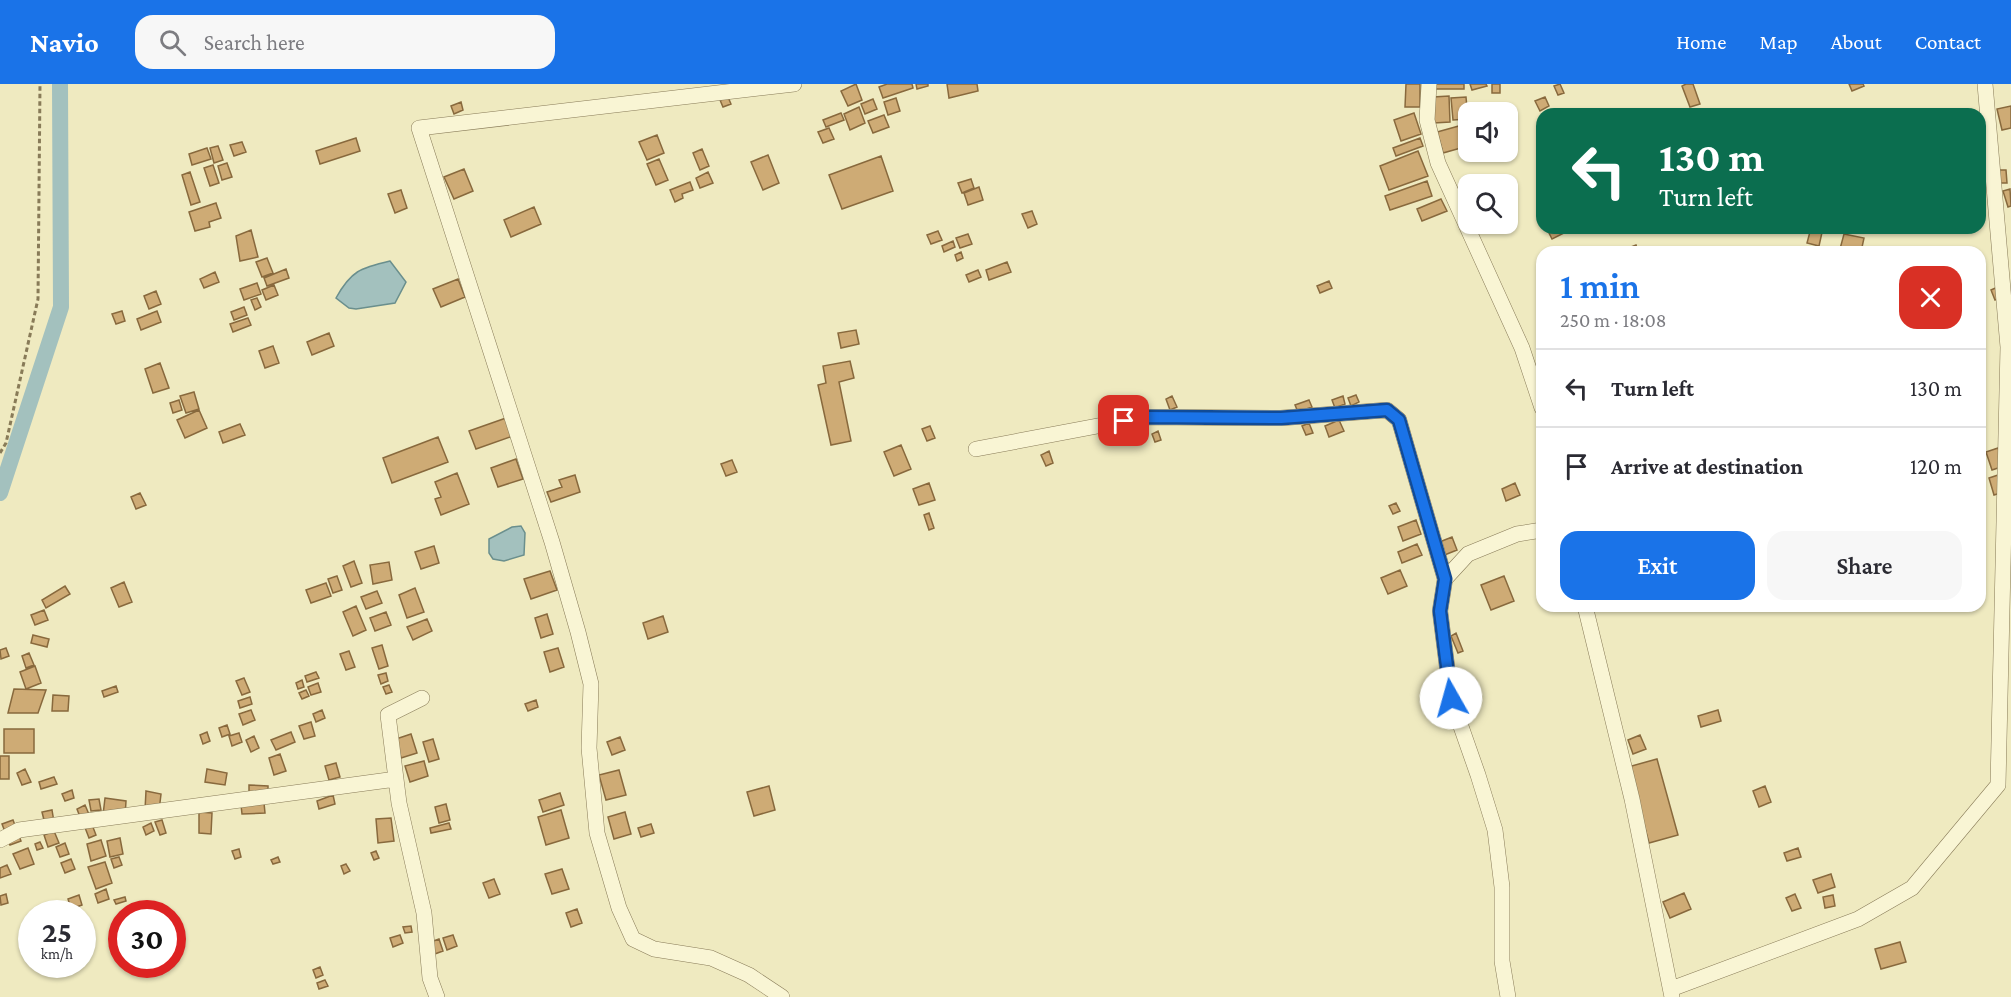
<!DOCTYPE html>
<meta charset="utf-8">
<style>
body{margin:0;font-family:"Crimson Pro",serif;background:#f7f7f7;color:#2b2b33;height:100vh;display:flex;flex-direction:column;font-size:22px;white-space:nowrap}
*{box-sizing:border-box;margin:0}
p{font-size:20px;color:#7c7c81}
.icon{flex:none;width:33px;height:33px;fill:none;stroke:currentColor;stroke-width:2;stroke-linecap:round;stroke-linejoin:round}
.map{position:relative;flex:1;overflow:hidden}
.details{position:absolute;left:1536px;top:162px;width:450px;height:366px;display:flex;flex-direction:column;background:#fff;border-radius:18px;box-shadow:0 2px 4px #0004}
.details>*{flex:none}
.banner{position:absolute;left:1536px;top:24px;width:450px;height:126px;border-radius:18px;box-shadow:0 2px 4px #0004;background:#0b6e4f;color:#fff;overflow:hidden}
.controls{position:absolute;left:1458px;top:18px;display:grid;gap:12px}
.controls a{display:grid;place-items:center;width:60px;height:60px;border-radius:12px;background:#fff;box-shadow:0 2px 4px #0004;font-size:30px}
.speed{position:absolute;left:18px;top:816px;display:flex;gap:12px;font-size:30px;font-weight:700;text-align:center}
.speed>*{display:grid;place-content:center;width:78px;height:78px;border-radius:50%;background:#fff;box-shadow:0 2px 4px #0004;line-height:1}
.speed small{font-size:15px;font-weight:400}
.speed .limit{border:9px solid #d22;background:#fff;color:#111}
.pin{position:absolute;display:grid;place-items:center;width:51px;height:51px;color:#fff;margin:-26px;border-radius:12px;box-shadow:0 3px 9px #0006}
.me{position:absolute;width:66px;margin:-33px;rotate:353deg;stroke-linejoin:round;filter:drop-shadow(0 0 4px #0008)}
.turn{display:flex;align-items:center;gap:21px;height:126px;padding:0 24px;font-size:27px}
.turn .icon{width:78px;height:78px;stroke-width:2.5}
.turn b{display:block;font-size:42px;line-height:51px}
.round{display:grid;place-items:center;flex:none;width:63px;height:63px;border-radius:18px;background:#f7f7f7}
.overview{display:flex;align-items:center;justify-content:space-between;height:102px;padding:0 24px}
h1{font-size:36px;font-weight:600;line-height:45px;color:#1a73e8}
.primary-button{display:flex;gap:12px;margin-top:auto;padding:12px 24px}
.primary-button a{flex:1;height:69px;border-radius:18px;background:#1a73e8;color:#fff;font-size:24px;font-weight:600;line-height:69px;text-align:center}
.primary-button a+a{background:#f7f7f7;color:#2b2b33}
ul{padding:0;list-style:none}
li{display:flex;align-items:center;gap:18px;height:78px;padding:0 24px;border-top:2px solid #e1e1e2}
li div{flex:1}
li b{display:block;font-size:22px}
li em{font-style:normal}
header{display:flex;align-items:center;gap:36px;box-sizing:border-box;height:84px;padding:0 30px;background:#1a73e8;color:#fff}
header strong{font-size:28px}
nav{display:flex;gap:33px;margin-inline-start:auto;font-size:21px}
.search{width:420px;height:54px;background:#f7f7f7;display:flex;align-items:center;gap:15px;box-sizing:border-box;padding:0 21px;border-radius:18px;color:#7c7c81;font-size:22px}
.map>svg:first-child{display:block}
</style>
<header>
<strong>Navio</strong>
<div class="search"><svg class="icon" aria-label="search" viewBox="0 0 24 24"><circle cx="10" cy="10" r="6"/><path d="M15 15l6 6"/></svg>Search here</div>
<nav><a>Home</a><a>Map</a><a>About</a><a>Contact</a></nav>
</header>
<div class="map">
<svg width="2011" height="913" viewBox="0 0 2011 913">
<rect width="100%" height="100%" fill="#efeac0"/>
<path fill="#a3c1be" stroke="#6a8f8d" stroke-width="1.5" d="M 390,177 L 406,198 L 395,219 L 356,225 L 349,224 L 336,214 C 351,187 360,184 390,177 Z
M 521,442 L 525,449 L 524,471 L 504,477 L 493,475 L 489,469 L 489,455 L 512,443 Z"/>
<g fill="none" stroke-linecap="round" stroke-linejoin="round">
<path stroke="#a3c1be" stroke-width="16" d="M 0,409 L 61,223 L 60,0"/>
</g>
<path fill="#ceab75" stroke="#88693d" stroke-width="1.5" d="M 856,0 L 862,16 L 848,22 L 841,7 Z
M 887,0 L 912,0 L 913,4 L 883,14 L 879,3 Z
M 916,0 L 928,0 L 928,2 L 917,5 Z
M 947,0 L 977,0 L 978,7 L 949,14 Z
M 1406,0 L 1420,0 L 1420,23 L 1405,23 Z
M 1434,0 L 1464,0 L 1464,5 L 1434,5 Z
M 1470,0 L 1486,0 L 1487,2 L 1472,6 Z
M 1492,0 L 1500,0 L 1500,9 L 1492,9 Z
M 1560,0 L 1564,9 L 1558,11 L 1554,2 Z
M 1686,0 L 1693,0 L 1700,20 L 1690,23 L 1682,2 Z
M 1849,0 L 1863,0 L 1864,2 L 1852,7 Z
M 1449,12 L 1450,38 L 1434,39 L 1433,13 Z
M 728,13 L 731,20 L 723,23 L 720,16 Z
M 1466,13 L 1468,35 L 1453,36 L 1451,14 Z
M 1545,13 L 1549,22 L 1540,27 L 1535,17 Z
M 896,14 L 900,27 L 888,31 L 884,18 Z
M 873,15 L 877,25 L 865,30 L 861,20 Z
M 461,18 L 463,26 L 454,30 L 451,22 Z
M 2011,22 L 2011,44 L 2002,46 L 1997,25 Z
M 859,23 L 865,39 L 850,46 L 844,30 Z
M 841,29 L 844,36 L 826,43 L 823,36 Z
M 1414,29 L 1421,50 L 1401,57 L 1394,36 Z
M 884,31 L 889,43 L 873,49 L 868,37 Z
M 1466,40 L 1468,49 L 1468,62 L 1443,69 L 1437,48 Z
M 829,44 L 834,55 L 823,59 L 818,48 Z
M 657,51 L 664,69 L 647,76 L 639,58 Z
M 356,54 L 360,67 L 320,80 L 316,67 Z
M 1420,54 L 1423,62 L 1396,72 L 1393,64 Z
M 242,58 L 246,68 L 234,72 L 230,61 Z
M 218,62 L 223,76 L 214,79 L 210,64 Z
M 207,64 L 211,75 L 192,81 L 189,70 Z
M 702,65 L 709,82 L 700,86 L 693,69 Z
M 1418,67 L 1428,92 L 1389,106 L 1380,82 Z
M 768,71 L 779,99 L 763,106 L 751,78 Z
M 881,72 L 893,107 L 842,125 L 829,91 Z
M 659,75 L 668,96 L 656,101 L 647,80 Z
M 227,79 L 232,93 L 222,96 L 218,82 Z
M 213,81 L 219,99 L 210,102 L 204,84 Z
M 464,85 L 473,107 L 454,115 L 444,93 Z
M 1999,86 L 2006,86 L 2007,99 L 2000,99 Z
M 190,88 L 200,118 L 191,121 L 182,91 Z
M 708,88 L 713,99 L 700,104 L 696,94 Z
M 971,95 L 974,104 L 962,109 L 958,99 Z
M 1427,97 L 1432,112 L 1390,126 L 1385,112 Z
M 690,98 L 693,106 L 682,110 L 683,114 L 675,118 L 670,106 Z
M 979,103 L 983,116 L 968,121 L 964,109 Z
M 2010,105 L 2011,122 L 2008,123 L 2003,107 Z
M 401,106 L 407,124 L 395,129 L 388,110 Z
M 1441,115 L 1447,127 L 1422,137 L 1417,125 Z
M 216,119 L 221,134 L 209,138 L 210,143 L 195,147 L 189,128 Z
M 534,123 L 541,140 L 511,153 L 504,136 Z
M 1032,127 L 1037,140 L 1028,144 L 1022,130 Z
M 1566,144 L 1568,147 L 1552,155 L 1547,145 Z
M 1811,144 L 1823,144 L 1819,162 L 1807,159 Z
M 251,146 L 258,173 L 240,177 L 236,152 Z
M 938,147 L 942,156 L 931,160 L 927,151 Z
M 968,150 L 972,160 L 960,164 L 956,154 Z
M 1844,150 L 1864,154 L 1861,168 L 1840,165 Z
M 953,157 L 955,163 L 944,168 L 942,162 Z
M 1636,161 L 1638,168 L 1627,168 L 1626,165 Z
M 961,168 L 963,174 L 957,177 L 955,171 Z
M 267,174 L 273,189 L 262,193 L 256,178 Z
M 1007,178 L 1011,188 L 989,196 L 986,186 Z
M 286,185 L 289,194 L 267,202 L 264,194 Z
M 978,186 L 981,193 L 969,198 L 966,191 Z
M 215,188 L 219,198 L 204,204 L 200,195 Z
M 458,195 L 465,213 L 441,223 L 433,205 Z
M 1329,197 L 1332,204 L 1320,209 L 1317,202 Z
M 257,199 L 261,210 L 244,216 L 240,205 Z
M 274,201 L 278,211 L 266,216 L 262,206 Z
M 2000,202 L 2004,212 L 1995,216 L 1991,206 Z
M 156,207 L 161,220 L 149,225 L 144,212 Z
M 257,214 L 261,223 L 255,226 L 251,216 Z
M 244,223 L 247,231 L 234,236 L 231,228 Z
M 122,227 L 125,237 L 116,240 L 112,230 Z
M 157,227 L 161,238 L 141,246 L 137,235 Z
M 248,234 L 251,241 L 233,248 L 230,240 Z
M 856,246 L 859,260 L 841,264 L 838,249 Z
M 329,249 L 334,262 L 312,271 L 307,258 Z
M 273,262 L 279,279 L 265,284 L 259,267 Z
M 850,277 L 854,294 L 839,298 L 851,357 L 831,361 L 818,301 L 826,299 L 823,282 Z
M 160,279 L 169,304 L 153,309 L 145,285 Z
M 194,308 L 199,325 L 186,329 L 180,312 Z
M 1356,311 L 1359,318 L 1351,322 L 1348,314 Z
M 1172,312 L 1177,323 L 1170,326 L 1166,315 Z
M 1343,312 L 1345,320 L 1335,324 L 1332,316 Z
M 179,316 L 182,326 L 173,329 L 170,319 Z
M 1309,316 L 1312,323 L 1298,328 L 1295,321 Z
M 199,326 L 207,344 L 185,354 L 177,336 Z
M 506,334 L 513,352 L 476,365 L 469,347 Z
M 1339,336 L 1344,347 L 1329,353 L 1325,342 Z
M 1309,339 L 1313,349 L 1306,351 L 1302,342 Z
M 240,340 L 245,351 L 223,359 L 219,348 Z
M 930,342 L 935,354 L 927,357 L 922,345 Z
M 1158,347 L 1161,356 L 1155,358 L 1152,350 Z
M 438,353 L 448,378 L 392,399 L 383,374 Z
M 901,361 L 911,385 L 894,392 L 884,368 Z
M 1998,364 L 2004,382 L 1992,386 L 1986,368 Z
M 1049,367 L 1053,379 L 1046,382 L 1041,371 Z
M 516,375 L 523,395 L 498,403 L 491,384 Z
M 732,376 L 737,388 L 726,392 L 721,380 Z
M 457,389 L 469,420 L 441,431 L 435,415 L 441,413 L 435,398 Z
M 2001,390 L 2007,407 L 1994,411 L 1989,394 Z
M 575,391 L 580,408 L 551,418 L 547,408 L 562,403 L 559,396 Z
M 929,399 L 935,416 L 919,421 L 913,405 Z
M 1515,399 L 1520,411 L 1506,417 L 1502,405 Z
M 140,409 L 146,421 L 136,425 L 131,413 Z
M 1396,419 L 1400,427 L 1393,430 L 1389,422 Z
M 929,429 L 934,444 L 929,446 L 924,431 Z
M 1416,436 L 1421,450 L 1403,457 L 1398,443 Z
M 1452,453 L 1457,466 L 1442,472 L 1437,459 Z
M 1417,460 L 1422,471 L 1402,479 L 1398,468 Z
M 434,462 L 439,479 L 421,485 L 415,468 Z
M 354,477 L 362,499 L 351,503 L 343,482 Z
M 389,478 L 392,496 L 373,500 L 370,481 Z
M 1400,486 L 1407,502 L 1388,510 L 1381,494 Z
M 550,487 L 557,506 L 531,515 L 524,495 Z
M 337,492 L 342,506 L 333,509 L 328,495 Z
M 1504,492 L 1514,517 L 1491,526 L 1481,501 Z
M 124,498 L 132,518 L 119,523 L 111,504 Z
M 326,499 L 331,512 L 311,519 L 306,506 Z
M 65,502 L 70,510 L 46,524 L 42,516 Z
M 415,504 L 424,528 L 407,534 L 399,511 Z
M 377,507 L 382,519 L 366,525 L 361,513 Z
M 356,522 L 366,546 L 353,552 L 343,528 Z
M 44,526 L 48,536 L 35,541 L 31,531 Z
M 386,528 L 391,541 L 375,547 L 370,534 Z
M 547,530 L 553,550 L 541,554 L 535,534 Z
M 663,532 L 668,548 L 648,555 L 643,539 Z
M 427,535 L 432,547 L 413,556 L 407,543 Z
M 1456,549 L 1463,567 L 1458,569 L 1451,552 Z
M 33,551 L 49,555 L 47,563 L 31,559 Z
M 382,561 L 388,582 L 379,585 L 372,564 Z
M 6,564 L 9,572 L 1,575 L 0,566 Z
M 558,564 L 564,583 L 550,588 L 544,568 Z
M 349,567 L 355,583 L 346,586 L 340,570 Z
M 29,569 L 34,581 L 26,584 L 22,572 Z
M 35,582 L 41,599 L 26,605 L 20,588 Z
M 316,588 L 319,594 L 307,598 L 305,592 Z
M 386,589 L 388,597 L 381,600 L 378,591 Z
M 244,594 L 250,608 L 242,611 L 236,597 Z
M 302,596 L 304,603 L 298,605 L 296,599 Z
M 318,599 L 321,608 L 311,611 L 308,603 Z
M 389,601 L 392,608 L 386,610 L 383,603 Z
M 116,602 L 118,608 L 104,613 L 102,607 Z
M 14,605 L 46,606 L 38,629 L 8,629 Z
M 306,606 L 309,612 L 302,615 L 299,609 Z
M 53,611 L 69,612 L 68,627 L 52,627 Z
M 250,613 L 252,620 L 240,624 L 238,617 Z
M 536,616 L 538,623 L 528,627 L 525,620 Z
M 251,626 L 255,636 L 243,641 L 239,630 Z
M 322,626 L 325,634 L 316,638 L 313,630 Z
M 1718,626 L 1721,637 L 1701,643 L 1698,632 Z
M 311,638 L 315,652 L 304,655 L 299,642 Z
M 227,641 L 230,650 L 222,653 L 219,644 Z
M 4,645 L 34,645 L 34,669 L 4,669 Z
M 207,648 L 210,657 L 203,660 L 200,651 Z
M 291,648 L 295,658 L 276,666 L 271,656 Z
M 239,649 L 242,658 L 232,662 L 229,652 Z
M 411,650 L 417,669 L 401,674 L 396,655 Z
M 1640,651 L 1646,665 L 1633,670 L 1628,656 Z
M 254,652 L 259,664 L 251,668 L 246,656 Z
M 620,653 L 625,666 L 612,671 L 607,658 Z
M 433,655 L 439,675 L 429,678 L 423,658 Z
M 280,670 L 286,687 L 274,691 L 269,674 Z
M 0,672 L 9,672 L 9,695 L 0,695 Z
M 1657,675 L 1678,751 L 1649,759 L 1628,683 Z
M 424,677 L 428,692 L 410,698 L 405,682 Z
M 336,679 L 340,693 L 329,696 L 325,682 Z
M 25,685 L 31,698 L 22,701 L 17,689 Z
M 207,685 L 227,689 L 225,701 L 205,698 Z
M 619,686 L 626,711 L 606,716 L 599,691 Z
M 54,693 L 57,700 L 41,705 L 39,698 Z
M 249,701 L 268,702 L 268,714 L 249,714 Z
M 769,702 L 775,726 L 754,732 L 747,708 Z
M 1765,702 L 1771,718 L 1759,723 L 1753,707 Z
M 72,706 L 74,714 L 65,717 L 62,710 Z
M 146,707 L 161,710 L 159,727 L 145,726 Z
M 560,709 L 564,721 L 543,728 L 539,716 Z
M 333,711 L 335,720 L 319,725 L 317,717 Z
M 105,714 L 126,717 L 125,733 L 103,731 Z
M 99,715 L 101,726 L 91,727 L 89,716 Z
M 264,719 L 265,729 L 242,730 L 241,721 Z
M 446,720 L 450,736 L 439,739 L 435,723 Z
M 85,721 L 91,735 L 82,738 L 77,725 Z
M 52,726 L 54,738 L 45,740 L 42,728 Z
M 561,726 L 569,754 L 546,761 L 538,733 Z
M 199,728 L 212,729 L 211,750 L 199,749 Z
M 625,728 L 631,750 L 614,755 L 608,733 Z
M 391,734 L 394,757 L 378,759 L 376,735 Z
M 13,736 L 21,757 L 10,761 L 2,740 Z
M 162,736 L 166,749 L 160,751 L 155,738 Z
M 91,738 L 96,751 L 89,754 L 84,741 Z
M 151,739 L 154,747 L 146,751 L 143,743 Z
M 449,739 L 451,745 L 431,749 L 430,744 Z
M 651,740 L 654,749 L 641,753 L 638,744 Z
M 54,747 L 59,759 L 48,763 L 44,751 Z
M 120,754 L 123,770 L 110,773 L 107,757 Z
M 101,756 L 106,772 L 91,777 L 87,760 Z
M 40,758 L 43,764 L 37,766 L 35,760 Z
M 65,759 L 69,770 L 60,773 L 56,763 Z
M 28,764 L 34,780 L 20,785 L 13,770 Z
M 1798,764 L 1801,773 L 1787,777 L 1784,769 Z
M 239,765 L 241,773 L 235,775 L 232,767 Z
M 376,767 L 379,774 L 374,776 L 371,769 Z
M 119,773 L 122,781 L 114,784 L 111,775 Z
M 278,773 L 280,778 L 273,780 L 271,776 Z
M 71,775 L 75,785 L 65,789 L 61,779 Z
M 105,778 L 112,799 L 96,805 L 88,783 Z
M 346,780 L 350,787 L 344,790 L 341,782 Z
M 7,781 L 11,790 L 0,794 L 0,784 Z
M 562,785 L 569,805 L 552,810 L 545,790 Z
M 1831,790 L 1835,803 L 1818,809 L 1813,796 Z
M 494,795 L 500,810 L 489,814 L 483,799 Z
M 106,805 L 109,815 L 98,819 L 95,810 Z
M 1684,809 L 1691,825 L 1670,834 L 1663,818 Z
M 6,810 L 8,819 L 1,821 L 0,812 Z
M 1795,810 L 1801,824 L 1792,827 L 1786,814 Z
M 79,811 L 82,821 L 71,825 L 68,815 Z
M 1833,811 L 1835,822 L 1825,824 L 1823,813 Z
M 125,813 L 126,817 L 116,820 L 114,816 Z
M 577,825 L 582,839 L 571,843 L 566,829 Z
M 411,842 L 412,848 L 405,849 L 403,843 Z
M 400,851 L 403,859 L 393,863 L 390,854 Z
M 453,851 L 457,862 L 447,866 L 443,854 Z
M 439,855 L 443,867 L 432,871 L 428,859 Z
M 1900,858 L 1906,878 L 1881,885 L 1875,865 Z
M 320,883 L 323,891 L 316,894 L 313,886 Z
M 325,896 L 328,902 L 319,905 L 317,899 Z"/>
<g fill="none" stroke-linecap="round" stroke-linejoin="round">
<defs>
<path id="street" d="M 1429,0 L 1427,36 L 1438,79 L 1522,264 L 1542,324
M 976,365 L 1145,333 L 1281,334 L 1387,326 L 1399,336 L 1445,495
M 1585,522 L 1632,715 L 1672,913
M 422,614 L 388,631 L 399,719 L 424,829 L 430,894 L 437,913
M 0,756 L 19,746 L 396,695
M 1671,905 L 1858,835 L 1912,804 L 1998,701 L 2008,263 L 1985,0
M 782,913 L 749,891 L 711,874 L 654,865 L 633,855 L 619,824 L 597,749 L 589,664 L 591,600 L 578,548 L 552,458 L 419,44 L 794,0
M 1508,913 L 1502,877 L 1502,803 L 1495,746 L 1478,691 L 1451,614 L 1440,527 L 1445,495 L 1468,470 L 1517,450 L 1542,446"/>
</defs>
<use href="#street" stroke="#887b58" stroke-width="16"/>
<path stroke="#887b58" stroke-width="3" stroke-dasharray="4.5 3" stroke-linecap="butt" d="M 0,369 L 6,359 L 38,215 L 40,0"/>
<use href="#street" stroke="#f9f5d4" stroke-width="15"/>
</g>
<g fill="none" stroke-linecap="round" stroke-linejoin="round">
<defs>
<path id="route" d="M 1124,337 L 1145,333 L 1281,334 L 1387,326 L 1399,336 L 1445,495 L 1440,527 L 1451,614"/>
</defs>
<use href="#route" stroke="#114b97" stroke-width="15"/>
<use href="#route" stroke="#1a73e8" stroke-width="10"/>
</g>
</svg>
<div class="controls">
<a><svg class="icon" aria-label="sound" viewBox="0 0 24 24"><path d="M4 9h4l5-4v14l-5-4H4zM17 9q2 3 0 6"/></svg></a>
<a><svg class="icon" aria-label="search" viewBox="0 0 24 24"><circle cx="10" cy="10" r="6"/><path d="M15 15l6 6"/></svg></a>
</div>
<div class="speed"><div>25<small>km/h</small></div><div class="limit">30</div></div>
<div class="pin" style="left:1124px;top:337px;background:#d93025"><svg class="icon" aria-label="arrive" viewBox="0 0 24 24"><path d="M6 21V4h12l-3 4 3 4H6"/></svg></div>
<svg class="me" style="left:1451px;top:614px" viewBox="-20 -20 40 40"><circle r="19" fill="#fff"/><path d="M0-13L10 11 0 6-10 11z" fill="#1a73e8"/></svg>
<div class="banner">
<div class="turn"><svg class="icon" aria-label="left" viewBox="0 0 24 24"><path d="M17 20v-9H6M10 6l-5 5 5 5"/></svg><div><b>130 m</b>Turn left</div></div>
</div>
<section class="details">
<div class="overview"><div><h1>1 min</h1><p>250 m · 18:08</p></div><a class="round" style="background:#d93025;color:#fff"><svg class="icon" aria-label="close" viewBox="0 0 24 24"><path d="M6 6l12 12M18 6L6 18"/></svg></a></div>
<ul>
<li><svg class="icon" aria-label="left" viewBox="0 0 24 24"><path d="M17 20v-9H6M10 6l-5 5 5 5"/></svg><div><b>Turn left</b></div><em>130 m</em></li>
<li><svg class="icon" aria-label="arrive" viewBox="0 0 24 24"><path d="M6 21V4h12l-3 4 3 4H6"/></svg><div><b>Arrive at destination</b></div><em>120 m</em></li>
</ul>
<div class="primary-button"><a>Exit</a><a>Share</a></div>
</section>
</div>
